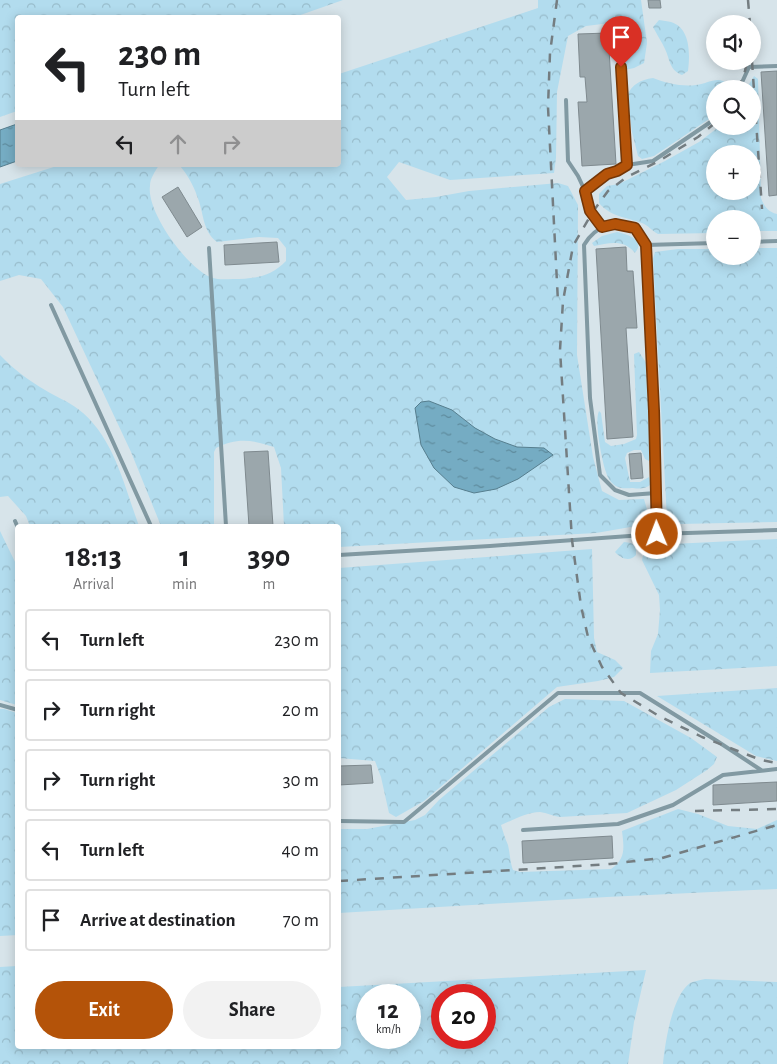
<!DOCTYPE html>
<meta charset="utf-8">
<style>
body{margin:0;font-family:"Alegreya Sans",sans-serif;background:#f2f2f2;color:#202124;height:100vh;display:flex;flex-direction:column;font-size:19px;white-space:nowrap}
*{box-sizing:border-box;margin:0}
p{font-size:16px;color:#757577}
.icon{flex:none;width:28px;height:28px;fill:none;stroke:currentColor;stroke-width:2;stroke-linecap:round;stroke-linejoin:round}
.map{position:relative;flex:1;overflow:hidden}
.panel{position:absolute;left:15px;top:524px;width:326px;height:525px;display:flex;flex-direction:column;background:#fff;border-radius:5px;box-shadow:0 2px 12px #0003}
.panel>*{flex:none}
.top-card{position:absolute;left:15px;top:15px;width:326px;height:152px;border-radius:5px;box-shadow:0 2px 12px #0003;background:#fff;color:#202124;overflow:hidden}
.controls{position:absolute;left:706px;top:15px;display:grid;gap:10px}
.controls a{display:grid;place-items:center;width:55px;height:55px;border-radius:50%;background:#fff;box-shadow:0 2px 12px #0003;font-size:25px}
.speed{position:absolute;left:356px;top:984px;display:flex;gap:10px;font-size:25px;font-weight:700;text-align:center}
.speed>*{display:grid;place-content:center;width:65px;height:65px;border-radius:50%;background:#fff;box-shadow:0 2px 12px #0003;line-height:1}
.speed small{font-size:12px;font-weight:400}
.speed .limit{border:8px solid #d22;background:#fff;color:#111}
.pin{position:absolute;display:grid;place-items:center;width:42px;height:42px;color:#fff;margin:-51px -21px;border-radius:50% 50% 50% 0;rotate:-45deg;box-shadow:0 0 5px #0007}
.pin .icon{rotate:45deg}
.me{position:absolute;width:55px;margin:-28px;rotate:359deg;stroke-linejoin:round;filter:drop-shadow(0 0 4px #0008)}
.turn{display:flex;align-items:center;gap:18px;height:105px;padding:0 20px;font-size:22px}
.turn .icon{width:65px;height:65px;stroke-width:2.5}
.turn b{display:block;font-size:35px;line-height:42px}
.lanes{display:flex;align-items:center;height:48px;padding:0 20px;background:#0003;justify-content:center;gap:25px;direction:ltr}
.lanes .off{opacity:.35}
.eta{display:flex;justify-content:space-evenly;align-items:center;height:85px;text-align:center}
.eta b{font-size:30px;font-weight:600;line-height:35px}
.button{display:flex;gap:10px;margin-top:auto;padding:10px 20px}
.button a{flex:1;height:58px;border-radius:30px;background:#b45309;color:#fff;font-size:20px;font-weight:600;line-height:58px;text-align:center}
.button a+a{background:#f2f2f2;color:#202124}
ul{padding:0;list-style:none}
li{display:flex;align-items:center;gap:15px;height:62px;margin:0 10px 8px;padding:0 10px;border:2px solid #e0e0e0;border-radius:5px}
li div{flex:1}
li b{display:block;font-size:19px}
li em{font-style:normal}
.map>svg:first-child{display:block}
</style>
<div class="map">
<svg width="777" height="1064" viewBox="0 0 777 1064">
<defs>
<pattern id="forest-crowns" width="20" height="18" patternUnits="userSpaceOnUse" patternTransform="scale(1.25)"><rect width="20" height="18" fill="#b2dcee"/><path d="M2 6a3 3 0 1 1 6 0M12 15a3 3 0 1 1 6 0" fill="none" stroke="#98bccb"/></pattern>
<pattern id="water-ripples" width="26" height="14" patternUnits="userSpaceOnUse" patternTransform="scale(1.25)"><rect width="26" height="14" fill="#75acc3"/><path d="M2 4q2-2 4 0t4 0M15 11q2-2 4 0t4 0" fill="none" stroke="#5e8b9d"/></pattern>
</defs>
<rect width="100%" height="100%" fill="#d7e4ea"/>
<path fill="url(#forest-crowns)" fill-rule="evenodd" d="M 0,0 L 343,0 L 292,18 L 18,18 L 17,111 L 0,117 Z
M 538,0 L 641,0 L 647,43 L 644,63 L 634,68 L 625,70 L 625,48 L 622,31 L 610,23 L 586,26 L 568,36 L 557,92 L 556,158 L 554,173 L 450,180 L 399,162 L 387,177 L 406,200 L 436,197 L 469,191 L 558,183 L 568,186 L 578,205 L 577,355 L 593,457 L 602,491 L 619,500 L 644,499 L 648,513 L 642,525 L 596,533 L 339,547 L 339,526 L 284,526 L 281,468 L 274,447 C 253,440 237,437 216,448 L 214,452 L 214,526 L 161,526 L 131,452 L 63,307 L 41,279 L 19,275 L 0,281 L 0,184 L 60,165 L 159,165 C 155,172 150,178 150,186 C 146,212 189,271 213,278 C 219,280 227,279 233,279 C 253,279 271,277 286,261 L 286,248 L 278,238 L 259,237 L 217,242 C 202,231 204,212 197,196 C 194,186 186,172 179,165 L 339,165 L 339,74 L 538,8 Z
M 659,20 C 663,21 668,21 671,22 C 691,28 690,55 688,71 L 682,75 C 669,70 670,59 665,49 C 662,42 657,35 653,27 Z
M 754,76 L 758,79 L 761,198 C 764,206 768,212 777,214 L 777,231 L 753,231 L 752,219 L 715,219 L 715,233 L 658,234 C 652,231 648,225 642,223 C 626,217 611,217 599,203 L 599,194 L 607,186 L 619,184 L 665,161 L 699,142 L 720,126 L 752,126 L 752,89 L 746,89 ZM 715,154 L 752,154 L 752,191 L 715,191 Z
M 653,78 C 666,83 682,87 696,85 C 711,83 719,73 732,88 L 715,89 L 715,112 L 709,119 L 654,156 L 642,159 L 638,156 L 632,132 L 627,95 C 633,84 640,80 653,78 Z
M 617,232 C 627,234 646,240 635,253 C 624,239 609,243 594,246 L 592,243 L 602,236 Z
M 753,248 L 777,248 L 777,522 L 679,524 L 667,519 L 653,259 L 655,252 L 678,249 L 715,249 L 715,256 L 752,256 Z
M 639,352 L 647,364 L 651,458 L 649,461 L 645,459 L 641,450 L 634,450 L 627,453 L 625,458 L 630,482 L 640,482 L 649,477 L 651,484 C 646,489 640,489 633,488 C 629,488 622,489 618,487 C 612,485 607,477 606,472 C 602,461 594,421 599,411 L 601,413 L 605,442 L 611,446 L 624,444 L 636,439 L 637,435 L 634,354 Z
M 0,355 C 13,369 28,380 45,390 C 56,397 68,401 78,409 C 114,436 124,486 139,526 L 30,526 L 26,516 L 8,496 L 0,497 Z
M 0,531 L 17,566 L 17,705 L 0,700 Z
M 777,539 L 777,666 L 650,673 L 651,651 L 658,634 L 660,610 L 659,595 L 642,560 L 644,551 L 652,545 Z
M 624,542 L 631,543 L 636,547 L 636,555 C 630,562 621,559 615,552 Z
M 592,549 L 594,638 L 597,652 L 615,660 L 623,668 L 614,677 L 598,681 L 557,687 L 424,801 L 396,817 L 389,813 L 381,777 L 375,761 L 339,758 L 339,568 Z
M 777,688 L 777,761 L 756,756 L 657,696 Z
M 565,699 L 624,701 L 691,738 L 717,757 L 714,764 L 707,770 L 676,790 L 627,813 L 560,817 C 553,816 547,813 540,812 C 527,812 513,820 501,825 C 503,832 505,838 508,845 C 510,853 510,862 513,870 L 520,872 L 611,869 C 626,859 624,848 622,831 L 678,809 L 698,814 L 728,826 L 757,829 L 777,820 L 777,889 L 607,897 L 339,913 L 339,829 L 367,829 L 415,820 L 425,815 L 439,800 L 549,707 Z
M 0,709 L 4,709 L 17,713 L 18,935 L 0,936 Z
M 17,966 L 18,1046 L 339,1046 L 339,987 L 646,970 L 634,1022 L 628,1064 L 0,1064 L 0,967 ZM 368,995 L 410,995 L 410,1038 L 368,1038 ZM 442,995 L 485,995 L 485,1038 L 442,1038 Z
M 705,979 L 777,982 L 777,1064 L 663,1064 C 665,1043 672,996 690,983 C 694,981 701,980 705,979 Z"/>
<path fill="url(#water-ripples)" stroke="#567e8e" d="M 17,124 L 17,161 L 0,167 L 0,130 Z
M 429,401 L 452,410 L 475,428 L 495,439 L 517,447 L 544,448 L 553,455 L 518,479 L 496,489 L 474,493 L 454,487 L 434,468 L 421,445 L 415,408 L 421,402 Z"/>
<path fill="#9ba7ac" stroke="#7f8a8f" d="M 648,0 L 660,0 L 661,8 L 649,8 Z
M 608,33 L 616,164 L 582,166 L 578,102 L 587,102 L 585,77 L 580,77 L 578,34 Z
M 777,71 L 777,195 L 769,196 L 761,72 Z
M 178,187 L 202,227 L 187,237 L 162,197 Z
M 277,242 L 279,262 L 225,265 L 224,245 Z
M 626,247 L 627,271 L 633,271 L 637,328 L 626,328 L 633,437 L 607,439 L 596,249 Z
M 268,451 L 273,526 L 249,526 L 244,452 Z
M 641,453 L 643,478 L 631,479 L 629,454 Z
M 371,765 L 373,783 L 339,785 L 339,766 Z
M 777,782 L 777,801 L 713,805 L 713,785 Z
M 612,836 L 613,858 L 523,863 L 522,841 Z"/>
<g fill="none" stroke-linecap="round" stroke-linejoin="round">
<path stroke="#8199a2" stroke-width="4" d="M 739,89 L 749,67 L 777,66
M 566,100 L 568,161 L 578,176 L 585,191 L 590,211 L 602,227
M 627,165 L 653,161 L 715,119
M 585,191 L 607,174 L 617,171 L 627,165 L 620,47
M 752,242 L 777,241
M 646,245 L 715,243
M 209,248 L 226,526
M 51,305 L 151,526
M 656,493 L 629,495 L 615,490 L 600,475 L 590,398 L 584,245 C 597,223 612,224 635,227 L 646,245 L 655,411 L 657,534
M 15,521 L 18,528
M 339,555 L 490,546 L 657,534 L 777,530
M 0,705 L 18,710
M 339,821 L 404,822 L 558,693 L 640,693 L 717,741 L 761,770
M 523,830 L 618,824 L 673,805 L 723,775 L 777,769"/>
<path stroke="#747d81" stroke-width="2.5" stroke-dasharray="9 9" stroke-linecap="butt" d="M 557,0 L 550,53 L 548,107 L 558,302
M 748,0 L 750,24
M 752,61 L 762,209
M 738,89 L 745,71 L 747,61
M 715,123 L 698,137 L 659,161 L 627,177 L 608,191 L 592,213 L 573,246 L 563,301 L 560,350 L 572,540 L 581,606 L 588,637 L 602,667 L 621,693 L 659,716 L 702,737 L 761,760 L 777,763
M 695,811 L 777,809
M 339,881 L 610,864 L 662,858 L 777,825"/>
</g>
<g fill="none" stroke-linecap="round" stroke-linejoin="round">
<defs>
<path id="route" d="M 621,67 L 627,165 L 617,171 L 607,174 L 585,191 L 590,211 L 602,227 L 615,224 L 635,228 L 646,245 L 654,411 L 657,534"/>
</defs>
<use href="#route" stroke="#753606" stroke-width="12"/>
<use href="#route" stroke="#b45309" stroke-width="9"/>
</g>
</svg>
<div class="controls">
<a><svg class="icon" aria-label="sound" viewBox="0 0 24 24"><path d="M4 9h4l5-4v14l-5-4H4zM17 9q2 3 0 6"/></svg></a>
<a><svg class="icon" aria-label="search" viewBox="0 0 24 24"><circle cx="10" cy="10" r="6"/><path d="M15 15l6 6"/></svg></a>
<a>+</a>
<a>−</a>
</div>
<div class="speed"><div>12<small>km/h</small></div><div class="limit">20</div></div>
<div class="pin" style="left:621px;top:67px;background:#d93025"><svg class="icon" aria-label="arrive" viewBox="0 0 24 24"><path d="M6 21V4h12l-3 4 3 4H6"/></svg></div>
<svg class="me" style="left:657px;top:534px" viewBox="-20 -20 40 40"><circle r="17" fill="#b45309" stroke="#fff" stroke-width="3"/><path d="M0-11L8 9 0 5-8 9z" fill="#fff"/></svg>
<div class="top-card">
<div class="turn"><svg class="icon" aria-label="left" viewBox="0 0 24 24"><path d="M17 20v-9H6M10 6l-5 5 5 5"/></svg><div><b>230 m</b>Turn left</div></div>
<div class="lanes"><svg class="icon" aria-label="left" viewBox="0 0 24 24"><path d="M17 20v-9H6M10 6l-5 5 5 5"/></svg><svg class="icon off" aria-label="ahead" viewBox="0 0 24 24"><path d="M12 20V5M6 11l6-6 6 6"/></svg><svg class="icon off" aria-label="right" viewBox="0 0 24 24"><path d="M7 20v-9h11M14 6l5 5-5 5"/></svg></div>
</div>
<section class="panel">
<div class="eta">
<div><b>18:13</b><p>Arrival</p></div>
<div><b>1</b><p>min</p></div>
<div><b>390</b><p>m</p></div>
</div>
<ul>
<li><svg class="icon" aria-label="left" viewBox="0 0 24 24"><path d="M17 20v-9H6M10 6l-5 5 5 5"/></svg><div><b>Turn left</b></div><em>230 m</em></li>
<li><svg class="icon" aria-label="right" viewBox="0 0 24 24"><path d="M7 20v-9h11M14 6l5 5-5 5"/></svg><div><b>Turn right</b></div><em>20 m</em></li>
<li><svg class="icon" aria-label="right" viewBox="0 0 24 24"><path d="M7 20v-9h11M14 6l5 5-5 5"/></svg><div><b>Turn right</b></div><em>30 m</em></li>
<li><svg class="icon" aria-label="left" viewBox="0 0 24 24"><path d="M17 20v-9H6M10 6l-5 5 5 5"/></svg><div><b>Turn left</b></div><em>40 m</em></li>
<li><svg class="icon" aria-label="arrive" viewBox="0 0 24 24"><path d="M6 21V4h12l-3 4 3 4H6"/></svg><div><b>Arrive at destination</b></div><em>70 m</em></li>
</ul>
<div class="button"><a>Exit</a><a>Share</a></div>
</section>
</div>
